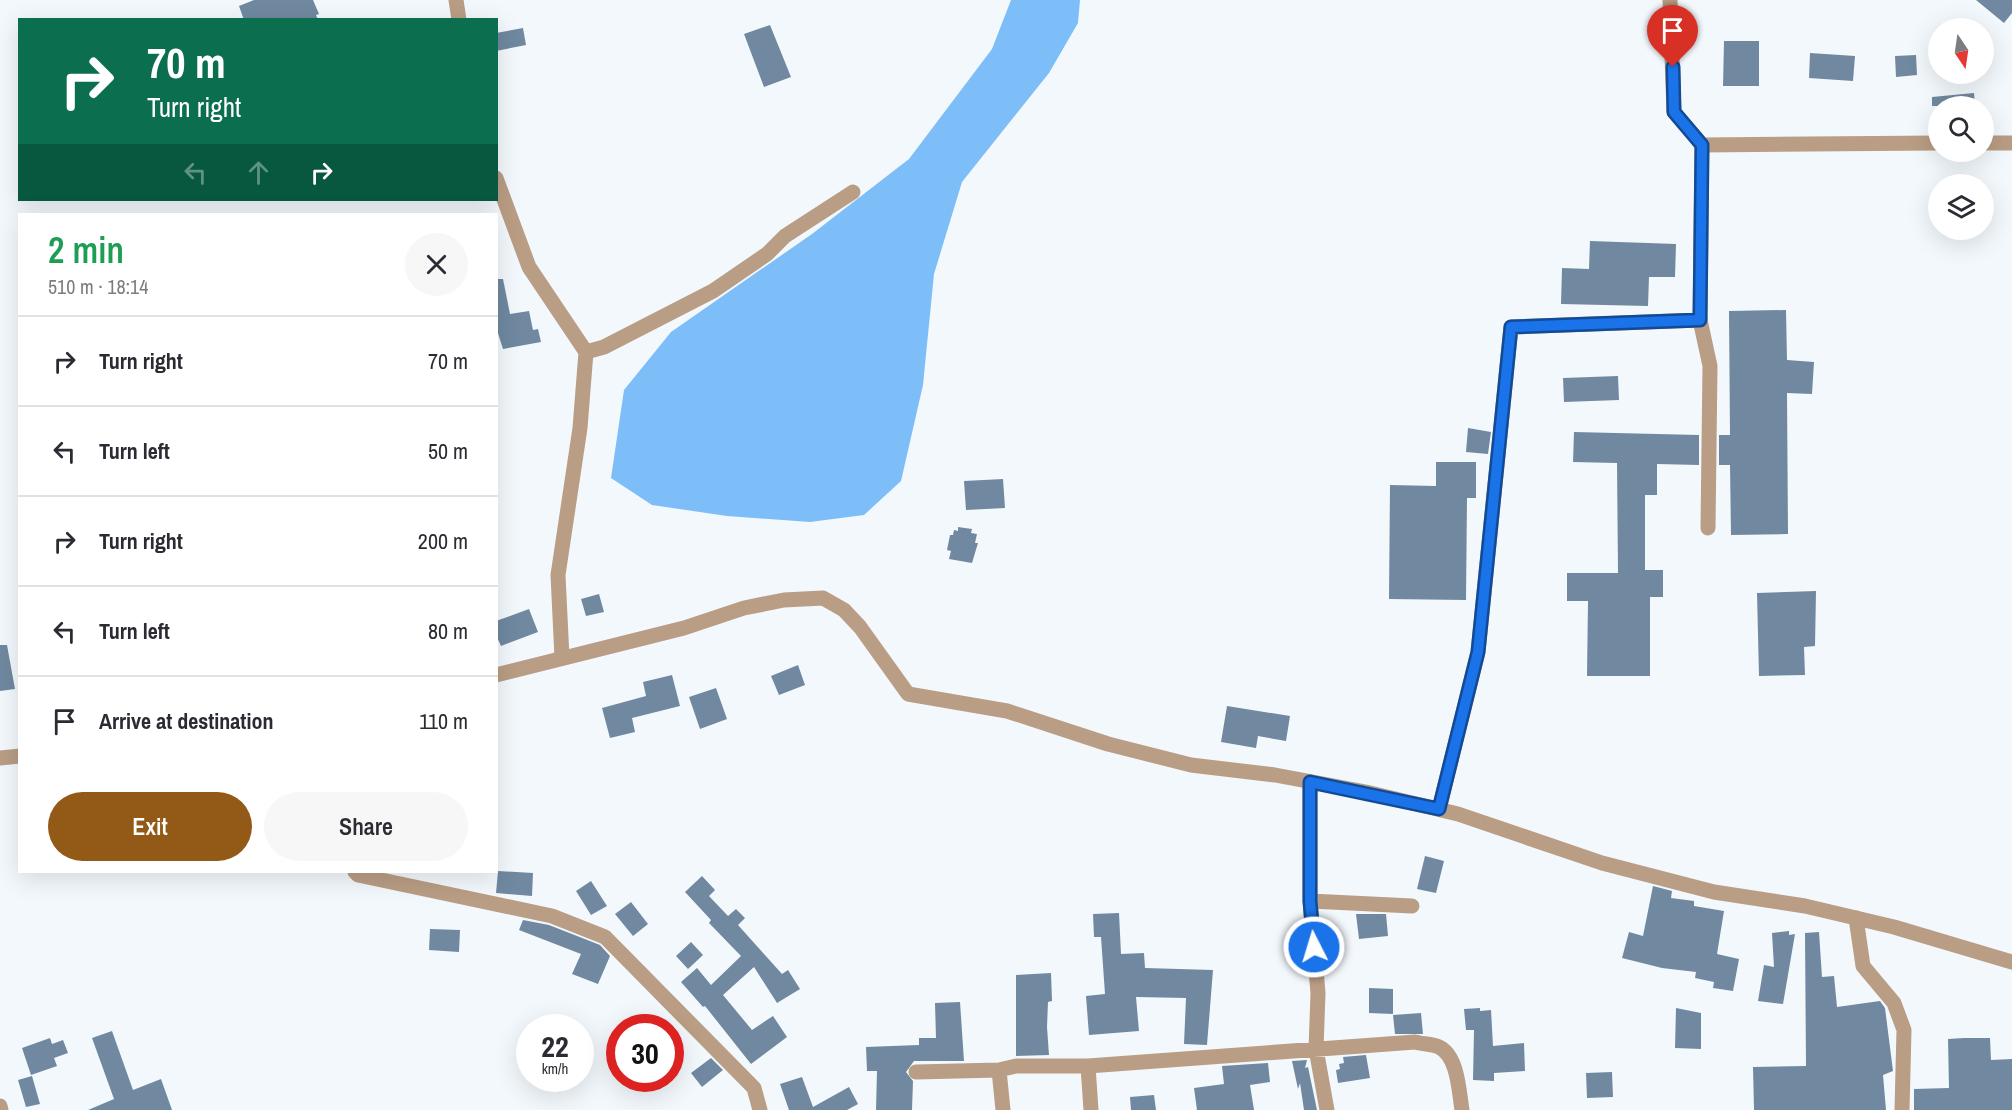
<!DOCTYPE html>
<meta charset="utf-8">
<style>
body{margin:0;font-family:"Archivo Narrow",sans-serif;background:#f7f7f7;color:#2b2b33;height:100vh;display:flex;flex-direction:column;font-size:22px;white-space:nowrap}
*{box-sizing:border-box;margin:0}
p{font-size:20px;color:#7c7c81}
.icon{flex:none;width:33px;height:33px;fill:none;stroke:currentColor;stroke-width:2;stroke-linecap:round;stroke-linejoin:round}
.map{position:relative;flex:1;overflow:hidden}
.panel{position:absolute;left:18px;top:213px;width:480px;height:660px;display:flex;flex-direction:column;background:#fff;border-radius:0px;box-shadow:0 6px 24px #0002}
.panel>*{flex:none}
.banner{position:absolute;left:18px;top:18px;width:480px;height:183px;border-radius:0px;box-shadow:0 6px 24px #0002;background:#0b6e4f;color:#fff;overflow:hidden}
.needle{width:39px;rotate:167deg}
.buttons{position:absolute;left:1928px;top:18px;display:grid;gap:12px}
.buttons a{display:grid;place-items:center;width:66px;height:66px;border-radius:50%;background:#fff;box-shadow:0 6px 24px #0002;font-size:30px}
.speed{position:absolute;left:516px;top:1014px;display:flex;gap:12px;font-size:30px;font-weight:700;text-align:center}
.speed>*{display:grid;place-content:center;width:78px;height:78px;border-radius:50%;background:#fff;box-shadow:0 6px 24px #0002;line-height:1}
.speed small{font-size:15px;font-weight:400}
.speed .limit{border:9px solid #d22;background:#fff;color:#111}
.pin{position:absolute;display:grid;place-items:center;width:51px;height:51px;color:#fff;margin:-62px -26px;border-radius:50% 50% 50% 0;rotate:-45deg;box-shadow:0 0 6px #0007}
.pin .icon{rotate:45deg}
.me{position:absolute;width:66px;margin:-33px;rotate:355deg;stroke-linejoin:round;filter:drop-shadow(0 0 4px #0008)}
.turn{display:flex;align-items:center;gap:21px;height:126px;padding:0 30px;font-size:27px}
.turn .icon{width:78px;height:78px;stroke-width:2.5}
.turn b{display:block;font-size:42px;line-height:51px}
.lanes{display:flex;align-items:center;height:57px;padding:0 30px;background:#0003;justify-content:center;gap:30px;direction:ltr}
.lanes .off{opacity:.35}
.round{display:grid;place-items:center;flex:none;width:63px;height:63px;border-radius:32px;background:#f7f7f7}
.summary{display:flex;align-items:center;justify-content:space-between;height:102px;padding:0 30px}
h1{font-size:36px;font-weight:600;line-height:45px;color:#1e9e55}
.cta{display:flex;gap:12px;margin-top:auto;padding:12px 30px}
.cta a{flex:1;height:69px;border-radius:36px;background:#935916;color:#fff;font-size:24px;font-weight:600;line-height:69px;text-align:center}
.cta a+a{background:#f7f7f7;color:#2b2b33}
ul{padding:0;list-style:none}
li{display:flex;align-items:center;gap:18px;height:90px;padding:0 30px;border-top:2px solid #e1e1e2}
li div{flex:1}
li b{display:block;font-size:22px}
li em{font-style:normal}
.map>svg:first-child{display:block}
</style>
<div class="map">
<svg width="2012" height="1110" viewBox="0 0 2012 1110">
<rect width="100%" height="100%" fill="#f3f8fd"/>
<path fill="#7dbef9" d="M 1011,0 L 1080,0 L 1078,23 L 1049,73 L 962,182 L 934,274 L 923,385 L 901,481 L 864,515 L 810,522 L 727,516 L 652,505 L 611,478 L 624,390 L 671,332 L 812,234 L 909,159 L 992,49 Z"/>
<path fill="#7089a0" d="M 254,0 L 313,0 L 319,14 L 316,15 L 318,20 L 244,20 L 239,6 Z
M 1976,0 L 2012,0 L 2012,13 L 2004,23 Z
M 770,25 L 791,77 L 764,87 L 744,34 Z
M 523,28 L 526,45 L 496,51 L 496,33 Z
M 1724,41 L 1759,41 L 1759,86 L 1723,86 Z
M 1810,53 L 1855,56 L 1853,81 L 1809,78 Z
M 1916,55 L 1917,75 L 1896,77 L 1895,56 Z
M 1974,93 L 1975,106 L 1932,106 L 1932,97 Z
M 1590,241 L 1676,244 L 1675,277 L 1649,277 L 1648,306 L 1561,304 L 1562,268 L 1589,269 Z
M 496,279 L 503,279 L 510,314 L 529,311 L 533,330 L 538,329 L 541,342 L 503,349 L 496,327 Z
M 1786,310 L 1787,360 L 1814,362 L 1812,394 L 1787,393 L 1788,534 L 1731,535 L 1730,465 L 1719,465 L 1719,435 L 1730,435 L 1729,311 Z
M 1618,376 L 1619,400 L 1564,402 L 1563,378 Z
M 1468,428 L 1491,432 L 1488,454 L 1466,452 Z
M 1574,432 L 1699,435 L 1699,465 L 1657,464 L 1657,495 L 1645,495 L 1645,570 L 1663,570 L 1663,597 L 1650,597 L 1650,676 L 1587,676 L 1588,601 L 1567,601 L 1567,573 L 1618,573 L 1617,463 L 1573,462 Z
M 1436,462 L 1476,462 L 1476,498 L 1467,498 L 1466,600 L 1389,599 L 1390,485 L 1436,486 Z
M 1003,479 L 1005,508 L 966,510 L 964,481 Z
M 958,527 L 972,529 L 971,533 L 977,534 L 975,543 L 978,543 L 972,563 L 949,559 L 951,551 L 947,550 L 950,535 L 953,535 L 954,530 L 958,531 Z
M 1816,591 L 1815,646 L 1804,647 L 1805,675 L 1759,676 L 1757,593 Z
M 599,594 L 604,612 L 586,616 L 581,599 Z
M 529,609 L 538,632 L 501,646 L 496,635 L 496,621 Z
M 0,645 L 7,645 L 15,689 L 0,691 Z
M 798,665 L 805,685 L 779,695 L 771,676 Z
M 672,675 L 680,706 L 632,718 L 635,732 L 610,738 L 602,708 L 646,696 L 643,682 Z
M 716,688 L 727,719 L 700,729 L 689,697 Z
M 1227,706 L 1290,716 L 1286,741 L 1258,736 L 1256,748 L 1221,742 Z
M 1425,856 L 1444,861 L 1436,893 L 1417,889 Z
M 498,871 L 533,873 L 532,896 L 496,893 Z
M 702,876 L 715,890 L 709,896 L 728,916 L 736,909 L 745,918 L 738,925 L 782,974 L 788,970 L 800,989 L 777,1003 L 754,967 L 723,995 L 752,1030 L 773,1016 L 787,1037 L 751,1064 L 705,1006 L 703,1007 L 681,982 L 697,968 L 711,985 L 741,956 L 709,923 L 711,920 L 685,892 Z
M 591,881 L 607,906 L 591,915 L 576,891 Z
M 1653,886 L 1672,891 L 1671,898 L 1694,901 L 1694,906 L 1724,911 L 1717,954 L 1739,959 L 1733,991 L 1713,988 L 1714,982 L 1695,978 L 1696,972 L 1662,968 L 1622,958 L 1629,932 L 1643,936 Z
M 631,902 L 648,924 L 633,936 L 615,914 Z
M 1119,913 L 1121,954 L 1144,953 L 1145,968 L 1213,970 L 1207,1045 L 1184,1044 L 1186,998 L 1136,997 L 1139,1031 L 1089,1035 L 1086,996 L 1105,994 L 1101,937 L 1094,937 L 1093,914 Z
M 1356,914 L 1386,914 L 1388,936 L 1359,939 Z
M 523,920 L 549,925 L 600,945 L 610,956 L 598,984 L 572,974 L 581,954 L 519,930 Z
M 430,929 L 460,930 L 459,952 L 429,950 Z
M 1789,931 L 1789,935 L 1795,934 L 1783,1004 L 1758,1001 L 1764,965 L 1774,967 L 1772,933 Z
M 1819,932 L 1822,977 L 1834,976 L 1837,1007 L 1880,1001 L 1885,1008 L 1893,1071 L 1883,1075 L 1886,1110 L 1754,1110 L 1753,1067 L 1806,1066 L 1805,933 Z
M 691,942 L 703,955 L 688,969 L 676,956 Z
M 1051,973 L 1052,1001 L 1048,1002 L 1047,1027 L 1049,1055 L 1016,1056 L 1016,975 Z
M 1369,988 L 1393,989 L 1393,1014 L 1369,1013 Z
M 960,1002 L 964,1061 L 914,1061 L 906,1072 L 913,1081 L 912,1110 L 876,1110 L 877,1071 L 867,1071 L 866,1047 L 919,1045 L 919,1038 L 936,1038 L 935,1003 Z
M 1480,1008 L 1480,1011 L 1491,1010 L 1493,1046 L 1524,1043 L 1525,1071 L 1494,1073 L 1494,1081 L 1473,1080 L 1474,1030 L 1466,1030 L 1464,1009 Z
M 1676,1008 L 1701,1013 L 1701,1049 L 1675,1048 Z
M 1421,1013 L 1423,1034 L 1395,1034 L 1393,1015 Z
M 112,1031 L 133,1090 L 161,1079 L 172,1110 L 88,1110 L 114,1099 L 92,1038 Z
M 50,1038 L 52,1044 L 63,1040 L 68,1053 L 54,1058 L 57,1066 L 31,1075 L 22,1048 Z
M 1964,1038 L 1990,1038 L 1991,1060 L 2012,1059 L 2012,1110 L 1914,1110 L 1914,1089 L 1949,1088 L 1948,1039 Z
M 1366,1055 L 1370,1078 L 1338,1083 L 1336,1070 L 1340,1069 L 1339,1064 L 1344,1063 L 1343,1057 Z
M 711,1058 L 723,1070 L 702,1087 L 691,1073 Z
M 1307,1060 L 1305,1068 L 1308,1067 L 1317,1110 L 1304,1110 L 1300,1083 L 1298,1089 L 1292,1061 Z
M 1268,1063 L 1270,1082 L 1250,1085 L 1254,1110 L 1197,1110 L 1194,1088 L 1224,1084 L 1222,1066 Z
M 1612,1072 L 1613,1097 L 1587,1098 L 1586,1073 Z
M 32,1076 L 40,1104 L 26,1107 L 18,1080 Z
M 802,1077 L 813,1107 L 849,1087 L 858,1104 L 847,1110 L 789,1110 L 780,1084 Z
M 1154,1095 L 1156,1110 L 1131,1110 L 1130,1097 Z"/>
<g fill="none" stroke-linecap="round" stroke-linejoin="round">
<path stroke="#b99d84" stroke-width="15" d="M 456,0 L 459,20
M 1670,0 L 1674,112 L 1702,145
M 496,178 L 529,267 L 586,352 L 580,428 L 558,575 L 562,658
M 1700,320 L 1710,366 L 1708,528
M 586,352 L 604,347 L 713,291 L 767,254 L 785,236 L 853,192
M 1310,782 L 1310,901 L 1318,993 L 1316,1049 L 1327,1110
M 355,872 L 358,875 L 552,916 L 605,937 L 754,1088 L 760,1110
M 1310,901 L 1412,906
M 1856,918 L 1863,966 L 1894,1003 L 1904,1030 L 1902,1110
M 1088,1066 L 1091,1110
M 999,1070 L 1003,1110
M 916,1072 L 999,1070 L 1016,1066 L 1088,1066 L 1415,1042 C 1423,1044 1433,1044 1439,1047 C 1458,1056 1459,1092 1462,1110
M 0,1106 L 1,1110"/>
<path stroke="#b99d84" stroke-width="15" d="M 1983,143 L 2012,143
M 496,675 L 684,628 L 744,608 L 784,600 L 823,598 L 844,610 L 860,627 L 908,694 L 1007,711 L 1108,744 L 1191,765 L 1275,775 L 1366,792 L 1458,814 L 1602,863 L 1714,892 L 1805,906 L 1894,927 L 2012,962
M 0,758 L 20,756
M 1439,809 L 1478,652 L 1511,327 L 1700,320 L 1702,145 L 1938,143"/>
</g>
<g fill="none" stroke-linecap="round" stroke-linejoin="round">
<defs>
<path id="route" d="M 1314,947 L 1310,901 L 1310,782 L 1439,809 L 1478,652 L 1511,327 L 1700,320 L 1702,145 L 1674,112 L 1673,67"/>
</defs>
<use href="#route" stroke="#114b97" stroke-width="15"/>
<use href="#route" stroke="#1a73e8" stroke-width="10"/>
</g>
</svg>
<div class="buttons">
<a><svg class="needle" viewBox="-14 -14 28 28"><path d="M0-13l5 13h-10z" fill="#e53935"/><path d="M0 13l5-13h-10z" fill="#7c7c81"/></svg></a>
<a><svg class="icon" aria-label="search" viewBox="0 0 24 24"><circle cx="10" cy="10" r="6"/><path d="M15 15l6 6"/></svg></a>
<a><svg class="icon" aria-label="layers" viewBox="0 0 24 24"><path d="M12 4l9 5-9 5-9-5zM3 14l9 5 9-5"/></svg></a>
</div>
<div class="speed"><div>22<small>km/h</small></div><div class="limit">30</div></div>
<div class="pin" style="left:1673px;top:67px;background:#d93025"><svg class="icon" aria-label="arrive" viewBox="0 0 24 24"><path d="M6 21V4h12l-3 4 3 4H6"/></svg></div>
<svg class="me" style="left:1314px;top:947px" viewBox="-20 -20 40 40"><circle r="17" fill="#1a73e8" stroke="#fff" stroke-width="3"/><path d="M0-11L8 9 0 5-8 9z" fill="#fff"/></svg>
<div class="banner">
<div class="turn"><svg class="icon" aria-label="right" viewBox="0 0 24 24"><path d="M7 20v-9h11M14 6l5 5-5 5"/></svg><div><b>70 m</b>Turn right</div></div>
<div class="lanes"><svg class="icon off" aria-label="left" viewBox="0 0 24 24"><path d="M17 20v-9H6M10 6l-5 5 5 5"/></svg><svg class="icon off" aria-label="ahead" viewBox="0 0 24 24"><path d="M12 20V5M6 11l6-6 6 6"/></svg><svg class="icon" aria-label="right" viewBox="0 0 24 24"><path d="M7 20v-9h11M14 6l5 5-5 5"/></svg></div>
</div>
<section class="panel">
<div class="summary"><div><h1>2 min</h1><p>510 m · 18:14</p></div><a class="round"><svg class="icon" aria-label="close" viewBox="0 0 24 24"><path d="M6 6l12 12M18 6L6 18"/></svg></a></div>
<ul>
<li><svg class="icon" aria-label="right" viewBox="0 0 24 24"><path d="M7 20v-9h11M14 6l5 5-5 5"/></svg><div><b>Turn right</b></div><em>70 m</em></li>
<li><svg class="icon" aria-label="left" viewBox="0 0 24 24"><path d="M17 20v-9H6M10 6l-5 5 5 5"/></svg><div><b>Turn left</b></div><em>50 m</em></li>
<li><svg class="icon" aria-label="right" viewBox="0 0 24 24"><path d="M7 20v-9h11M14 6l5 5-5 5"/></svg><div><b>Turn right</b></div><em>200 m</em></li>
<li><svg class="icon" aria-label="left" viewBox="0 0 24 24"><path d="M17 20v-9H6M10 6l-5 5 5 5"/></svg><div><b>Turn left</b></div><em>80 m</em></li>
<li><svg class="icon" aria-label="arrive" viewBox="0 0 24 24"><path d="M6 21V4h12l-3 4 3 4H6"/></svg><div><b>Arrive at destination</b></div><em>110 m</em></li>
</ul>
<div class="cta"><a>Exit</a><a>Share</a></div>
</section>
</div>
